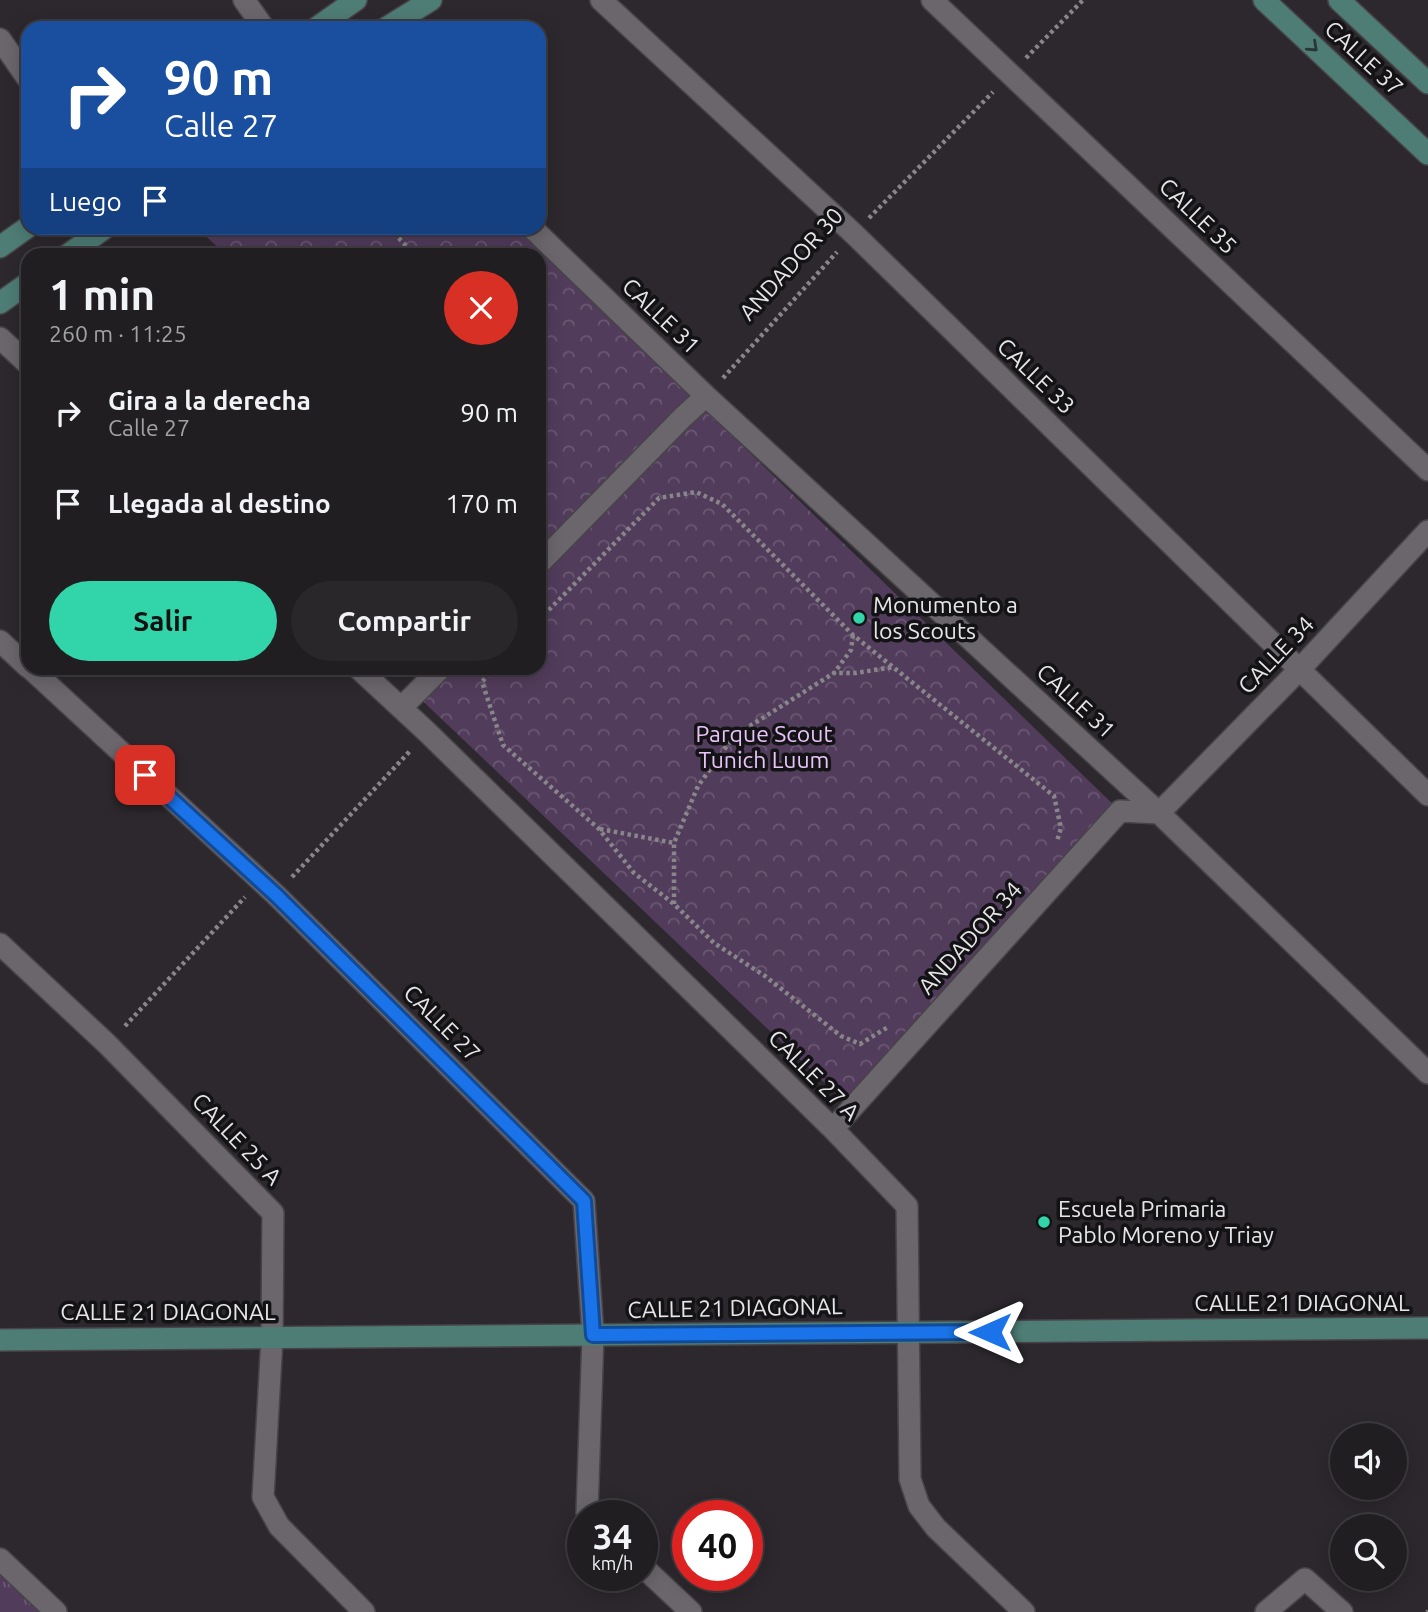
<!DOCTYPE html>
<html lang="es">
<meta charset="utf-8">
<style>
body{margin:0;font-family:Ubuntu,sans-serif;background:#29272a;color:#f1f3f6;height:100vh;display:flex;flex-direction:column;font-size:26px;white-space:nowrap}
*{box-sizing:border-box;margin:0}
p{font-size:23px;color:#a2a2a5}
.icon{flex:none;width:38px;height:38px;fill:none;stroke:currentColor;stroke-width:2;stroke-linecap:round;stroke-linejoin:round}
.map{position:relative;flex:1;overflow:hidden}
.side{position:absolute;left:21px;top:248px;width:525px;height:427px;display:flex;flex-direction:column;background:#211e22;border-radius:21px;box-shadow:0 4px 18px #0003,0 0 0 2px #3e3c40}
.side>*{flex:none}
.banner{position:absolute;left:21px;top:21px;width:525px;height:214px;border-radius:21px;box-shadow:0 4px 18px #0003,0 0 0 2px #3e3c40;background:#1a4fa0;color:#fff;overflow:hidden}
.tools{position:absolute;left:1330px;top:1423px;display:grid;gap:14px}
.tools a{display:grid;place-items:center;width:77px;height:77px;border-radius:50%;background:#211e22;box-shadow:0 4px 18px #0003,0 0 0 2px #3e3c40;font-size:35px}
.speed{position:absolute;left:567px;top:1500px;display:flex;gap:14px;font-size:35px;font-weight:700;text-align:center}
.speed>*{display:grid;place-content:center;width:91px;height:91px;border-radius:50%;background:#211e22;box-shadow:0 4px 18px #0003,0 0 0 2px #3e3c40;line-height:1}
.speed small{font-size:18px;font-weight:400}
.speed .limit{border:10px solid #d22;background:#fff;color:#111}
.pin{position:absolute;display:grid;place-items:center;width:60px;height:60px;color:#fff;margin:-30px;border-radius:14px;box-shadow:0 4px 10px #0006}
.me{position:absolute;width:77px;margin:-38px;rotate:270deg;stroke-linejoin:round;filter:drop-shadow(0 0 5px #0008)}
.turn{display:flex;align-items:center;gap:24px;height:147px;padding:0 28px;font-size:32px}
.turn .icon{width:91px;height:91px;stroke-width:2.5}
.turn b{display:block;font-size:49px;line-height:60px}
.then{display:flex;align-items:center;height:66px;padding:0 28px;background:#0003;gap:14px;font-size:26px}
.round{display:grid;place-items:center;flex:none;width:74px;height:74px;border-radius:37px;background:#29272a}
.overview{display:flex;align-items:center;justify-content:space-between;height:119px;padding:0 28px}
h1{font-size:42px;font-weight:600;line-height:52px}
.button{display:flex;gap:14px;margin-top:auto;padding:14px 28px}
.button a{flex:1;height:80px;border-radius:42px;background:#32d4a9;color:#111;font-size:28px;font-weight:600;line-height:80px;text-align:center}
.button a+a{background:#29272a;color:#f1f3f6}
ul{padding:0;list-style:none}
li{display:flex;align-items:center;gap:21px;height:91px;padding:0 28px}
li div{flex:1}
li b{display:block;font-size:26px}
li em{font-style:normal}
.map>svg:first-child{display:block}
</style>
<div class="map">
<svg width="1428" height="1612" viewBox="0 0 1428 1612">
<defs>
<pattern id="grass-tufts" width="24" height="20" patternUnits="userSpaceOnUse" patternTransform="scale(1.75)"><rect width="24" height="20" fill="#523c5c"/><path d="M3 7l-1-3M5 7V3M7 7l1-3M15 17l-1-3M17 17v-4M19 17l1-3" fill="none" stroke="#6b5873"/></pattern>
<pattern id="forest-crowns" width="20" height="18" patternUnits="userSpaceOnUse" patternTransform="scale(1.75)"><rect width="20" height="18" fill="#523c5c"/><path d="M2 6a3 3 0 1 1 6 0M12 15a3 3 0 1 1 6 0" fill="none" stroke="#6b5873"/></pattern>
</defs>
<rect width="100%" height="100%" fill="#2c282d"/>
<path fill="url(#grass-tufts)" d="M 0,1571 L 43,1612 L 0,1612 Z"/>
<path fill="url(#forest-crowns)" d="M 197,228 L 521,228 L 688,393 L 1120,811 L 852,1109 L 410,689 L 429,669 L 539,668 L 539,256 L 226,255 Z"/>
<g fill="none" stroke-linecap="round" stroke-linejoin="round">
<defs>
<path id="street" d="M 244,0 L 264,28
M 601,0 L 854,234 L 1428,795
M 932,0 L 1428,470
M 0,39 L 28,79
M 532,228 L 706,396 L 1159,813 L 1428,1073
M 0,338 L 28,364
M 539,564 L 683,417 L 706,396
M 0,641 L 28,667
M 30,668 L 276,895 L 584,1201 L 593,1335 L 587,1513 L 589,1516
M 358,668 L 427,732 L 833,1129 L 907,1206 L 910,1479 L 919,1506 L 936,1528 L 1024,1612
M 401,708 L 441,668
M 0,944 L 107,1044 L 273,1213 L 272,1338 L 263,1497 L 279,1526 L 364,1612
M 833,1129 L 1120,811 L 1159,813 L 1299,670 L 1428,531
M 0,1559 L 56,1612
M 642,1566 L 691,1612
M 1266,1612 L 1305,1579 L 1342,1612"/>
<path id="secondary" d="M 1264,0 L 1428,154
M 1339,0 L 1428,83
M 316,28 L 356,0
M 386,28 L 431,0
M 0,247 L 28,227
M 66,256 L 105,228
M 0,303 L 28,283
M 0,1340 L 1428,1328"/>
</defs>
<use href="#street" stroke="#474448" stroke-width="24"/>
<use href="#secondary" stroke="#474448" stroke-width="24"/>
<path stroke="#89868a" stroke-width="4.5" stroke-dasharray="3.5 3.5" stroke-linecap="butt" d="M 1026,58 L 1083,0
M 869,218 L 993,92
M 389,228 L 416,256
M 723,378 L 837,252
M 539,620 L 659,498 L 696,492 L 722,504 L 853,635 L 1054,796 L 1061,828 L 1057,841
M 853,635 L 851,650 L 834,673 L 855,673 L 894,667
M 494,668 L 482,682 L 503,745 L 599,829 L 634,873 L 674,904 L 714,943 L 765,976 L 841,1036 L 860,1044 L 888,1027
M 600,829 L 674,843
M 292,877 L 410,751
M 674,904 L 674,843 L 698,786 L 734,736 L 834,673
M 125,1026 L 245,897
M 1427,1612 L 1428,1611"/>
<use href="#street" stroke="#6a666c" stroke-width="21"/>
<use href="#secondary" stroke="#4e7d76" stroke-width="21"/>
</g>
<defs><path id="oneway-chevron" d="M-2-3.5L2.5 0L-2 3.5" fill="none" stroke-width="1.6" stroke-linecap="round" stroke-linejoin="round" transform="scale(1.75)"/></defs>
<use stroke="#283736" href="#oneway-chevron" transform="translate(1313 47) rotate(43)"/>
<g fill="none" stroke-linecap="round" stroke-linejoin="round">
<defs>
<path id="route" d="M 145,775 L 276,895 L 584,1201 L 593,1335 L 990,1332"/>
</defs>
<use href="#route" stroke="#114b97" stroke-width="18"/>
<use href="#route" stroke="#1a73e8" stroke-width="12"/>
</g>
<g fill="#32d4a9" stroke="#131214" stroke-width="2.5">
<circle cx="859" cy="618" r="7"/>
<circle cx="1044" cy="1222" r="7"/>
</g>
<g text-anchor="middle" stroke-width="7" stroke-linejoin="round" paint-order="stroke">
<g font-size="23" fill="#e7e5e8" stroke="#131214">
<text transform="translate(1364 58) rotate(43)" y="8">CALLE 37</text>
<text transform="translate(1198 216) rotate(44)" y="8">CALLE 35</text>
<text transform="translate(791 264) rotate(-48)" y="8">ANDADOR 30</text>
<text transform="translate(661 316) rotate(44)" y="8">CALLE 31</text>
<text transform="translate(1036 376) rotate(44)" y="8">CALLE 33</text>
<text transform="translate(1276 655) rotate(-46)" y="8">CALLE 34</text>
<text transform="translate(1076 701) rotate(43)" y="8">CALLE 31</text>
<text transform="translate(970 938) rotate(-48)" y="8">ANDADOR 34</text>
<text transform="translate(442 1023) rotate(45)" y="8">CALLE 27</text>
<text transform="translate(814 1075) rotate(45)" y="8">CALLE 27 A</text>
<text transform="translate(237 1139) rotate(46)" y="8">CALLE 25 A</text>
<text x="1302" y="1311">CALLE 21 DIAGONAL</text>
<text transform="translate(735 1308) rotate(-1)" y="8">CALLE 21 DIAGONAL</text>
<text x="168" y="1320">CALLE 21 DIAGONAL</text>
</g>
<g font-size="23" fill="#e7e5e8" stroke="#131214" text-anchor="start">
<text x="873" y="613">Monumento a<tspan x="873" dy="26">los Scouts</tspan></text>
<text x="1058" y="1217">Escuela Primaria<tspan x="1058" dy="26">Pablo Moreno y Triay</tspan></text>
</g>
<g font-size="23" fill="#e8c3fa" stroke="#131214">
<text x="764" y="742">Parque Scout<tspan x="764" dy="26">Tunich Luum</tspan></text>
</g>
</g>
</svg>
<div class="tools">
<a><svg class="icon" aria-label="sound" viewBox="0 0 24 24"><path d="M4 9h4l5-4v14l-5-4H4zM17 9q2 3 0 6"/></svg></a>
<a><svg class="icon" aria-label="search" viewBox="0 0 24 24"><circle cx="10" cy="10" r="6"/><path d="M15 15l6 6"/></svg></a>
</div>
<div class="speed"><div>34<small>km/h</small></div><div class="limit">40</div></div>
<div class="pin" style="left:145px;top:775px;background:#d93025"><svg class="icon" aria-label="arrive" viewBox="0 0 24 24"><path d="M6 21V4h12l-3 4 3 4H6"/></svg></div>
<svg class="me" style="left:990px;top:1332px" viewBox="-20 -20 40 40"><path d="M0-17L14 15 0 8-14 15z" fill="#1a73e8" stroke="#fff" stroke-width="4"/></svg>
<div class="banner">
<div class="turn"><svg class="icon" aria-label="right" viewBox="0 0 24 24"><path d="M7 20v-9h11M14 6l5 5-5 5"/></svg><div><b>90 m</b>Calle 27</div></div>
<div class="then">Luego<svg class="icon" aria-label="arrive" viewBox="0 0 24 24"><path d="M6 21V4h12l-3 4 3 4H6"/></svg></div>
</div>
<section class="side">
<div class="overview"><div><h1>1 min</h1><p>260 m · 11:25</p></div><a class="round" style="background:#d93025;color:#fff"><svg class="icon" aria-label="close" viewBox="0 0 24 24"><path d="M6 6l12 12M18 6L6 18"/></svg></a></div>
<ul>
<li><svg class="icon" aria-label="right" viewBox="0 0 24 24"><path d="M7 20v-9h11M14 6l5 5-5 5"/></svg><div><b>Gira a la derecha</b><p>Calle 27</p></div><em>90 m</em></li>
<li><svg class="icon" aria-label="arrive" viewBox="0 0 24 24"><path d="M6 21V4h12l-3 4 3 4H6"/></svg><div><b>Llegada al destino</b></div><em>170 m</em></li>
</ul>
<div class="button"><a>Salir</a><a>Compartir</a></div>
</section>
</div>
